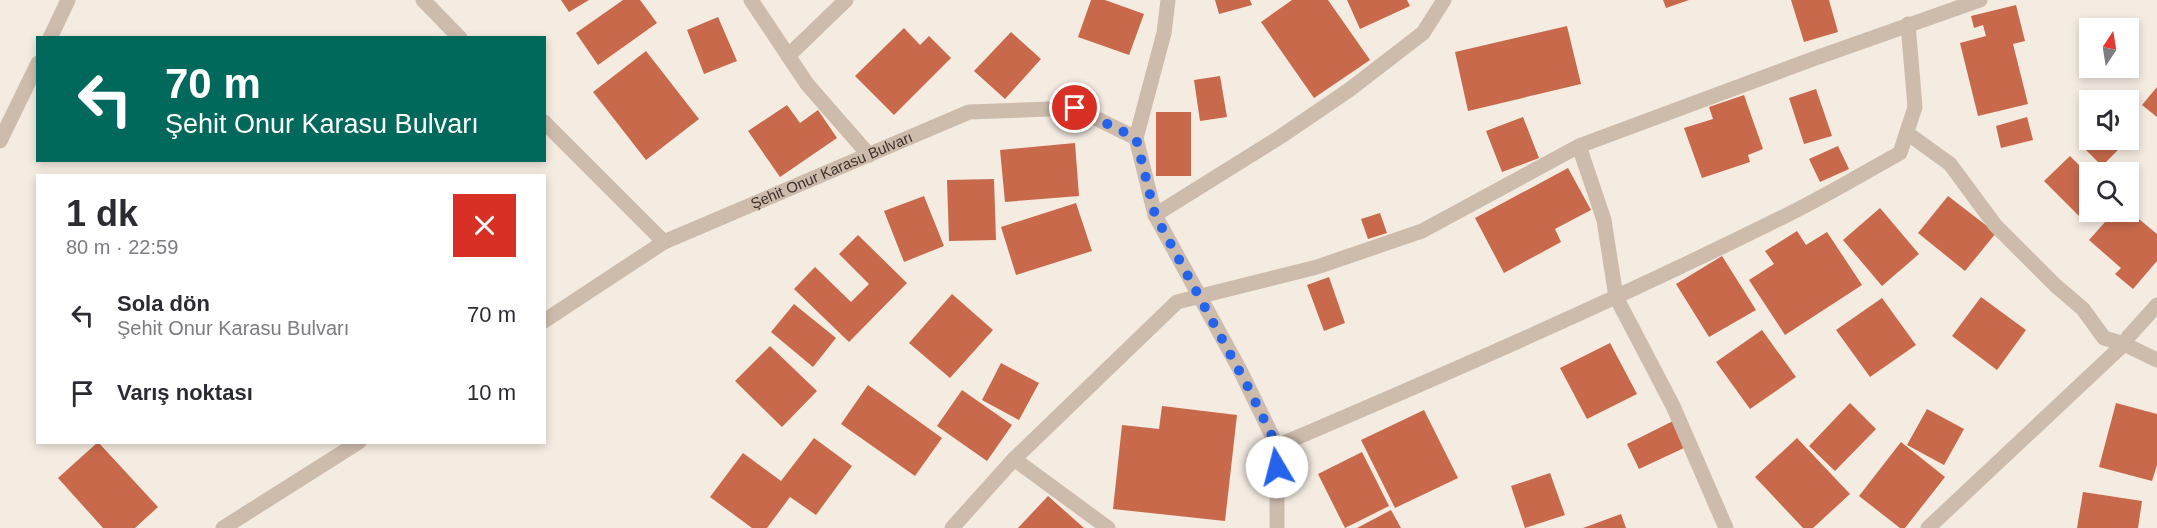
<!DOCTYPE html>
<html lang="tr">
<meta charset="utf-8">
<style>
body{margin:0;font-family:Arial,sans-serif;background:#f2f2f3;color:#2b2b33;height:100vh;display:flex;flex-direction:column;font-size:22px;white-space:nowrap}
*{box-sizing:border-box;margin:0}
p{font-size:20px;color:#7c7c81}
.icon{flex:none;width:33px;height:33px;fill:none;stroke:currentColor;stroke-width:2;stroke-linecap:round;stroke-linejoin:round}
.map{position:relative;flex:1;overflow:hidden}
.drawer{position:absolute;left:36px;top:174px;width:510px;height:270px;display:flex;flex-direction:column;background:#fff;border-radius:0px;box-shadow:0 3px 9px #0003}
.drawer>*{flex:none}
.hud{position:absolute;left:36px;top:36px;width:510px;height:126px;border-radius:0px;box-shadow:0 3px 9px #0003;background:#00695c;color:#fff;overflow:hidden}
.needle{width:39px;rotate:12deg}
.buttons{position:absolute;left:2079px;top:18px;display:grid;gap:12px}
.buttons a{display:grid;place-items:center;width:60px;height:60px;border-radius:0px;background:#fff;box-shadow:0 3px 9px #0003;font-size:30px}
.pin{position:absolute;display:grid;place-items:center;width:51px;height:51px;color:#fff;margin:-26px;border:3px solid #fff;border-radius:50%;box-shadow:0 2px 6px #0007}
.me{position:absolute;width:66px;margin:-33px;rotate:352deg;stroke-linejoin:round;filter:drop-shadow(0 0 4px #0008)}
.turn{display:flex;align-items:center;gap:21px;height:126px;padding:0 30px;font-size:27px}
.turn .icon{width:78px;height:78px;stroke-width:2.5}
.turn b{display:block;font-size:42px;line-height:51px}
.round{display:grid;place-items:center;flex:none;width:63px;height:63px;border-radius:0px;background:#f2f2f3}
.head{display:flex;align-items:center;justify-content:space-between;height:102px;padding:0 30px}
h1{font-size:36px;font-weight:800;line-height:45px}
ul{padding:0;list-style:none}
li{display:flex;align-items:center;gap:18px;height:78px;padding:0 30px}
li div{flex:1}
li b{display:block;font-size:22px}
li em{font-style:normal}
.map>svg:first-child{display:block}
</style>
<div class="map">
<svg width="2157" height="528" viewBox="0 0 2157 528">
<rect width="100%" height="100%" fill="#f4ebe1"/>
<path fill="#c8694b" d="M 561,0 L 589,0 L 569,12 Z
M 623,0 L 640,0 L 657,23 L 598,65 L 576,33 Z
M 1091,0 L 1105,0 L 1144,14 L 1129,55 L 1078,37 Z
M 1215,0 L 1250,0 L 1252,5 L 1219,14 Z
M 1292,0 L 1328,0 L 1370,60 L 1314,98 L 1261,22 Z
M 1347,0 L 1407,0 L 1410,6 L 1360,29 Z
M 1663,0 L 1689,0 L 1666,8 Z
M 1791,0 L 1829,0 L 1838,32 L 1804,42 Z
M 2016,5 L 2025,41 L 2013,44 L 2028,104 L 1978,116 L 1960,43 L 1986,36 L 1983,25 L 1974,28 L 1971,16 Z
M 718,17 L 737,61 L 704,74 L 687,30 Z
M 1567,26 L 1581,84 L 1468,111 L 1455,52 Z
M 904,28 L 920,45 L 929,36 L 951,58 L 894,115 L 855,76 Z
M 1011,32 L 1041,59 L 1005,99 L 974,71 Z
M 646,51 L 699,119 L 646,160 L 593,92 Z
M 1220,76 L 1227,117 L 1200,121 L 1194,80 Z
M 2157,87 L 2157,117 L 2142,105 Z
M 1816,89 L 1832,136 L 1804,144 L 1789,98 Z
M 1744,95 L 1763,149 L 1748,155 L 1750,162 L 1702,178 L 1684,128 L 1713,119 L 1709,107 Z
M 787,105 L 800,123 L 818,110 L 837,138 L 780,177 L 748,131 Z
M 1156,112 L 1191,112 L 1191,176 L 1156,176 Z
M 1523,117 L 1539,158 L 1502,172 L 1486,131 Z
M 2027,117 L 2033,140 L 2001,148 L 1996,126 Z
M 2090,136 L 2090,140 L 2114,140 L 2122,146 L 2102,166 L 2081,145 Z
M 1075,143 L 1079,196 L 1005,202 L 1000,150 Z
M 1838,146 L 1849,169 L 1820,182 L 1809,159 Z
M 2070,156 L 2090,176 L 2090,212 L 2093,212 L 2084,221 L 2044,181 Z
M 1568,168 L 1591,210 L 1555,229 L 1561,242 L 1504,273 L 1475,218 Z
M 994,179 L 996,240 L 949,241 L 947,180 Z
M 924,196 L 944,246 L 904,262 L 884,211 Z
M 1948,196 L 1996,233 L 1965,271 L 1918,233 Z
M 1076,203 L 1092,251 L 1016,275 L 1001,227 Z
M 1880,208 L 1919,254 L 1882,286 L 1843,240 Z
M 2128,210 L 2157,234 L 2157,261 L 2133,289 L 2115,274 L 2121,268 L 2089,240 L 2114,212 L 2128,212 Z
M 1380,213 L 1387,233 L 1368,239 L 1361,219 Z
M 1797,231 L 1806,245 L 1827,232 L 1862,285 L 1785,335 L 1749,280 L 1774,264 L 1765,251 Z
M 858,235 L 907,283 L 849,342 L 794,289 L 815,267 L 851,302 L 869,284 L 839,254 Z
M 1722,256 L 1756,310 L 1709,337 L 1676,284 Z
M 1329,277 L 1345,323 L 1324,331 L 1307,285 Z
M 952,294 L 993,330 L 950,378 L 909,343 Z
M 1981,297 L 2026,330 L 1997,370 L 1952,336 Z
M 1882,298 L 1916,345 L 1870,377 L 1836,330 Z
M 794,304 L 836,338 L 813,367 L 771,332 Z
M 1762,330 L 1796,377 L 1750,409 L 1716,362 Z
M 1610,343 L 1637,394 L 1587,419 L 1560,368 Z
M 770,346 L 817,391 L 782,427 L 735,381 Z
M 1001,363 L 1039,383 L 1019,420 L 982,400 Z
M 868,385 L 942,438 L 915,476 L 841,424 Z
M 962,390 L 1012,425 L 987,461 L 937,426 Z
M 1850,403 L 1876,429 L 1835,471 L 1809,446 Z
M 2116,403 L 2157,414 L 2157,465 L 2152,481 L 2099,467 Z
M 1162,406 L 1237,415 L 1225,521 L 1113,509 L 1122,425 L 1159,429 Z
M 1927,409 L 1964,429 L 1944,465 L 1907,445 Z
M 1424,410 L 1458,478 L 1395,508 L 1361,440 Z
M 1673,421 L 1686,447 L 1639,469 L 1627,444 Z
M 814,438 L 852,466 L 816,515 L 790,497 L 767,528 L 752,528 L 710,497 L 743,453 L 781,481 Z
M 1797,438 L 1850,494 L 1813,528 L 1803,528 L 1755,477 Z
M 98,442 L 158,507 L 135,528 L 103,528 L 58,478 Z
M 1901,442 L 1945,477 L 1905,528 L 1900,528 L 1859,496 Z
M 1362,452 L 1389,506 L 1345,528 L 1318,474 Z
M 1550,473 L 1565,515 L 1525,528 L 1511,486 Z
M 2083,492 L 2142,501 L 2138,528 L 2077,528 Z
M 1048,496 L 1084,528 L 1018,528 Z
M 1391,510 L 1401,528 L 1357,528 Z
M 1621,514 L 1626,528 L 1583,528 Z"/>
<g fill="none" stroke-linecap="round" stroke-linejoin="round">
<g stroke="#cdbbac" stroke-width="15">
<path d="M 423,0 L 460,38"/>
<path d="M 751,0 L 807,84 L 869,155"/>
<path d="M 1168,0 L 1164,33 L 1136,138 L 1155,215 L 1240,370 L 1277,446 L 1277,528"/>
<path d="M 50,38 L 68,0"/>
<path d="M 788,56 L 846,0"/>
<path d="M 544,122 L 664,242"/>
<path d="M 1907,133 L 1950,164 L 1995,225 L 2056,286 L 2083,309 L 2104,338 L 2124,344 L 2157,360"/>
<path d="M 0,141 L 38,63"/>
<path d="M 1579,146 L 1604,220 L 1616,297 L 1673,406 L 1726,528"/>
<path d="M 1155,215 L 1280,137 L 1349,90 L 1423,33 L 1444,0"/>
<path id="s1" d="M 544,321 L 664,242 L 969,112 L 1075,108 L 1136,138"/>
<path d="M 1277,446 C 1448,373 1618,299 1785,216 C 1824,197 1862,174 1900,153 L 1915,107 L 1908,24"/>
<path d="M 223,528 L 359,442"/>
<path d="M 952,528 L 1014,459"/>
<path d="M 1108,528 L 1014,459 L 1177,302 L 1317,267 L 1422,231 L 1579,146 L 1810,60 L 1980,0"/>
<path d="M 1928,528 L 2124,344 L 2129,336 L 2157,305"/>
</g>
</g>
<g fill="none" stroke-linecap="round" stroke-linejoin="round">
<path stroke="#2563eb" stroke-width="10" stroke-dasharray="0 18" d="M 1075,108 L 1136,138 L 1155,215 L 1249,389 L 1277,446 L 1277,467"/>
</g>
<g text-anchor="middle" stroke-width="6" stroke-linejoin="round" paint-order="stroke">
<g font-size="15" fill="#3b302b" stroke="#fbf5ee">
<text dy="5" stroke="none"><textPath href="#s1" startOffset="326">Şehit Onur Karasu Bulvarı</textPath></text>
</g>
</g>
</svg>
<div class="buttons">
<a><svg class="needle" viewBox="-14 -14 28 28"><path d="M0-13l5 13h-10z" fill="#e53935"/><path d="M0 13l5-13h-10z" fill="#7c7c81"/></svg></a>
<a><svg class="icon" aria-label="sound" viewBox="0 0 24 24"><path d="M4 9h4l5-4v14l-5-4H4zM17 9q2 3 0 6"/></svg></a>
<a><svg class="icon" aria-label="search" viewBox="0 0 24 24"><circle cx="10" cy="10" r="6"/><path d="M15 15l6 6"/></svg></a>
</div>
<div class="pin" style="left:1075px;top:108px;background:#d93025"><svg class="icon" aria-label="arrive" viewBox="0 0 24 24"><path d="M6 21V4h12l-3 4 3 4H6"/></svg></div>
<svg class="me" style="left:1277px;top:467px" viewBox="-20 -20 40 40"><circle r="19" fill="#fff"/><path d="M0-13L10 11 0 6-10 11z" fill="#2563eb"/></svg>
<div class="hud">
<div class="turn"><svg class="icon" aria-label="left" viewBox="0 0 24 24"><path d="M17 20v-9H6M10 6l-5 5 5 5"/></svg><div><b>70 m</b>Şehit Onur Karasu Bulvarı</div></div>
</div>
<section class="drawer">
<div class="head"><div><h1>1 dk</h1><p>80 m · 22:59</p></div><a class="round" style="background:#d93025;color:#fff"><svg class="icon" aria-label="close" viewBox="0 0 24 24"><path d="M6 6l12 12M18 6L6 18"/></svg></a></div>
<ul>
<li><svg class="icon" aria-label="left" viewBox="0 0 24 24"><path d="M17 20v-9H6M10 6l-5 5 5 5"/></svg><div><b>Sola dön</b><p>Şehit Onur Karasu Bulvarı</p></div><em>70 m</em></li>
<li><svg class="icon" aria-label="arrive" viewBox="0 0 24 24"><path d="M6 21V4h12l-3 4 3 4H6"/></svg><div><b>Varış noktası</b></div><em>10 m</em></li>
</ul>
</section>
</div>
